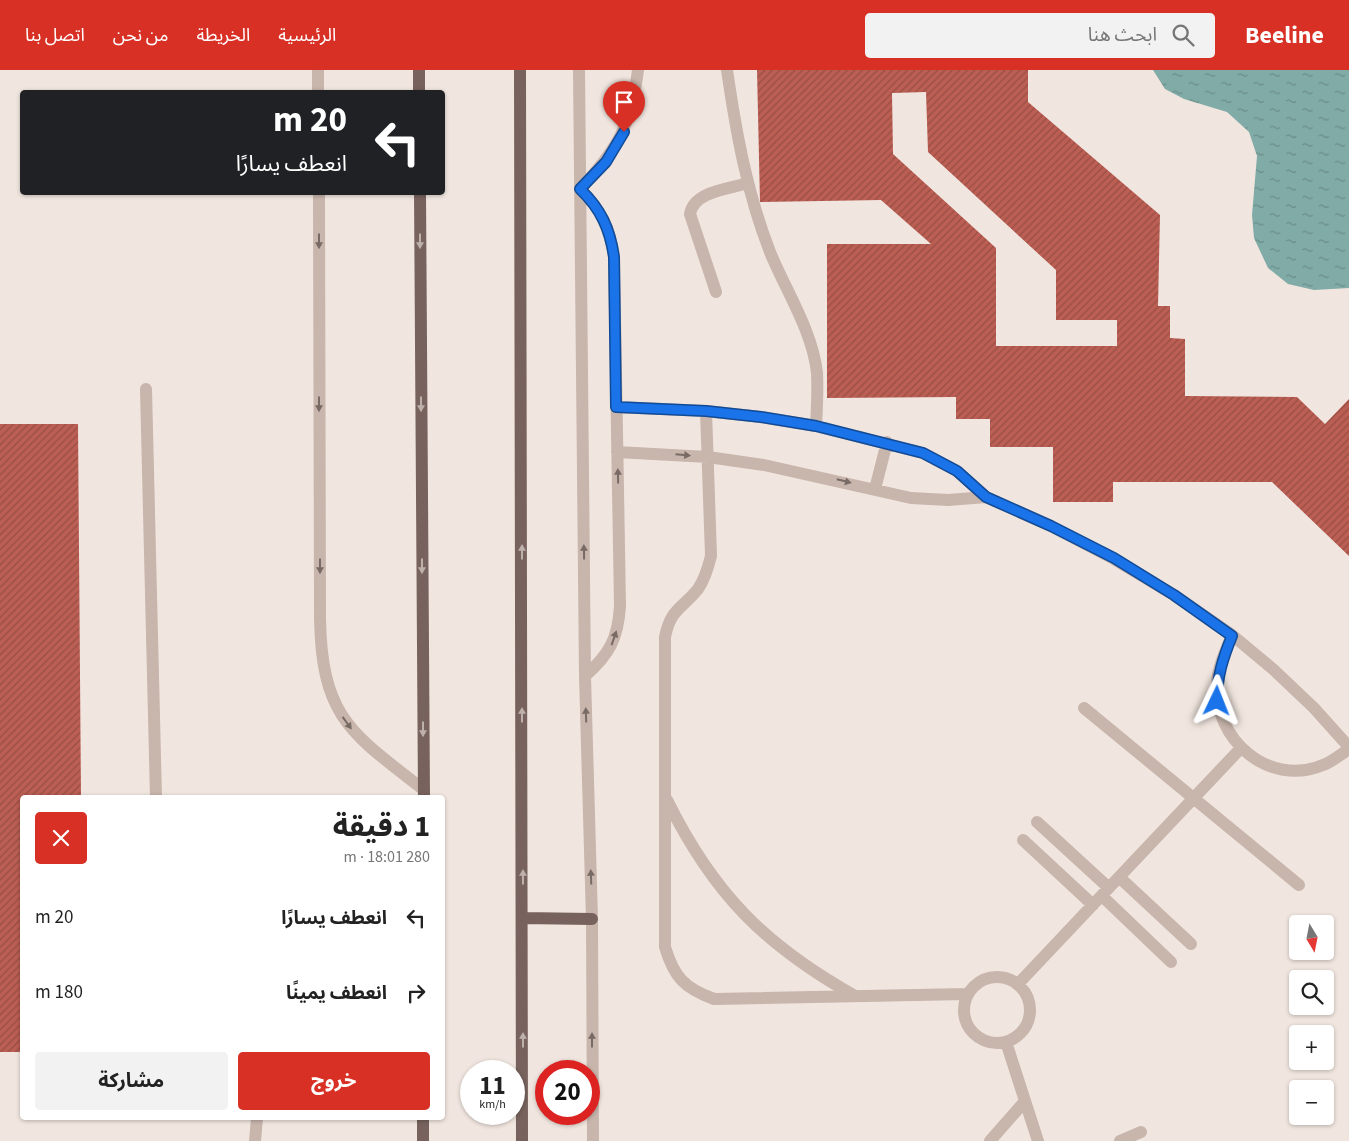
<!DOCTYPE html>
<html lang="ar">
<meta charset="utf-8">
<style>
body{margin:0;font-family:"Source Sans 3","Noto Sans Arabic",sans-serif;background:#f2f2f2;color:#222;direction:rtl;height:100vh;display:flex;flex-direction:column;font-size:19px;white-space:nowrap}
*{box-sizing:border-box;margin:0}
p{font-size:16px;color:#767676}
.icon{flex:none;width:28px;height:28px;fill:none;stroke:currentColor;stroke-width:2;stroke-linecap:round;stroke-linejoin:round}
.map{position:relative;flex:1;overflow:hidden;direction:ltr}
.panel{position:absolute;left:20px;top:725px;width:425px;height:325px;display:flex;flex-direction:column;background:#fff;border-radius:5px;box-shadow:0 1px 4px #0004;direction:rtl}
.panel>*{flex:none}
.banner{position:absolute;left:20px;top:20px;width:425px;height:105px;border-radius:5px;box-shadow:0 1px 4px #0004;direction:rtl;background:#202124;color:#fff;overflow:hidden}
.needle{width:32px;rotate:170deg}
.buttons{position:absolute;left:1289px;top:845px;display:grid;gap:10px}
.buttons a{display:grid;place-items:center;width:45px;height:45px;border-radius:5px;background:#fff;box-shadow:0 1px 4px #0004;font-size:25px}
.speed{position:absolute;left:460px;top:990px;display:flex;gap:10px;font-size:25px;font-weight:700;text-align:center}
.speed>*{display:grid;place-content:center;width:65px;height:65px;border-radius:50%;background:#fff;box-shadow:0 1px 4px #0004;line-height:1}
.speed small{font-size:12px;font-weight:400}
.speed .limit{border:8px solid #d22;background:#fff;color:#111}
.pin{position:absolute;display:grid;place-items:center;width:42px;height:42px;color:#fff;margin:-51px -21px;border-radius:50% 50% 50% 0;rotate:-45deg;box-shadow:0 0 5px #0007}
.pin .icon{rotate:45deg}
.me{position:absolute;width:55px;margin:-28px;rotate:2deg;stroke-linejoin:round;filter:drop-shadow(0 0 4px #0008)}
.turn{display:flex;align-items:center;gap:18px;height:105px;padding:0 15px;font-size:22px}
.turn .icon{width:65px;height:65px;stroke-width:2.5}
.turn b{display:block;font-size:35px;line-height:42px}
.round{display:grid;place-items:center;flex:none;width:52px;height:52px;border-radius:5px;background:#f2f2f2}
.summary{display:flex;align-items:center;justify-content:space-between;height:85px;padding:0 15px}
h1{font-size:30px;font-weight:700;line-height:38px}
.cta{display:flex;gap:10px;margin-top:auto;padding:10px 15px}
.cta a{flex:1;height:58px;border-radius:5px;background:#d93025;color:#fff;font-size:20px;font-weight:700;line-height:58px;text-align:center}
.cta a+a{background:#f2f2f2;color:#222}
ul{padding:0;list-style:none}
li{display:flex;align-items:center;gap:15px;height:75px;padding:0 15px}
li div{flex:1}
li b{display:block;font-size:19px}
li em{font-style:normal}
header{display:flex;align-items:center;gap:30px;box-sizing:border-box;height:70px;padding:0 25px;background:#d93025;color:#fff}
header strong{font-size:24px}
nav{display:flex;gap:28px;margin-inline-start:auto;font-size:18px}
.search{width:350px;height:45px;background:#f2f2f2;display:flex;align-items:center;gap:12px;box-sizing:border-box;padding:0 18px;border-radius:5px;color:#767676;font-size:19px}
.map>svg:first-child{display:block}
</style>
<header>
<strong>Beeline</strong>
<div class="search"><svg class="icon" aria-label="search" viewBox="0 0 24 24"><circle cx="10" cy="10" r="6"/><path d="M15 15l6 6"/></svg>ابحث هنا</div>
<nav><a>الرئيسية</a><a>الخريطة</a><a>من نحن</a><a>اتصل بنا</a></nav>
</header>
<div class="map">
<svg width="1349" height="1071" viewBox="0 0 1349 1071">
<defs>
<pattern id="water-ripples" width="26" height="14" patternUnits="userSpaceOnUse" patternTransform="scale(1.25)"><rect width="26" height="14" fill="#81aba7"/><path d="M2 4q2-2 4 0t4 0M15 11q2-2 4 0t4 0" fill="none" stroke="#6a8c88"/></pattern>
<pattern id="building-hatch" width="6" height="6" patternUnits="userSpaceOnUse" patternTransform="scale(1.25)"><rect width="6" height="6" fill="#bb5e53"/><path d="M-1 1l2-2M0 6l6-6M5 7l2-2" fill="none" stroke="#994e45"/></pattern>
</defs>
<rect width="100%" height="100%" fill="#f1e6df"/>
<path fill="url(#water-ripples)" d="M 1153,0 L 1349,0 L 1349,218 L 1314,220 L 1288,214 L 1268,198 L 1254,168 L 1252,145 L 1257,86 L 1249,62 L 1227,42 L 1184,29 L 1165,19 Z"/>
<path fill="url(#building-hatch)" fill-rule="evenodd" d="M 757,0 L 1028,0 L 1028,32 L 1160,145 L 1158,236 L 1170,236 L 1170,268 L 1185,269 L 1185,326 L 1297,327 L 1325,354 L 1349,329 L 1349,486 L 1272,412 L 1113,412 L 1113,432 L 1053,432 L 1053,377 L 990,377 L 990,349 L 956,349 L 956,327 L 827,328 L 827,174 L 931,174 L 881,130 L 760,132 ZM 926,22 L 928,82 L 1056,200 L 1056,250 L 1117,250 L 1117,276 L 996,276 L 996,178 L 893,84 L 892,23 Z
M 0,354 L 78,354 L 81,728 L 22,728 L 22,982 L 0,982 Z"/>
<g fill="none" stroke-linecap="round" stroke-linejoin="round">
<path stroke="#c8b5ac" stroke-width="12" d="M 318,0 L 318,22
M 579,0 L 585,606 L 592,849 L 593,1071
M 727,0 C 736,62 747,123 770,182 C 785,219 813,262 817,303 C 818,320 817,338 816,356
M 319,122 L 320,549 C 322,648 351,663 424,720
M 716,222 L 690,144 C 694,121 729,119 748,113
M 146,319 L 156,728
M 616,337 L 706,341 L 761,347 L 816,356 L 923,383 L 957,401 L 986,427 L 1051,456 L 1114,489 L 1174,525 L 1232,565 L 1274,600 L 1314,638 L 1349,677
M 706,341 L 711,486 C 708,498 705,509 698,519 C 682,539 671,538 665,567 L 665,877 C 674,907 684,918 714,929 L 967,924
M 617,382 L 708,387 L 764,395 L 911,428 L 948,430 L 986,427
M 875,419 L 887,372
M 1232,565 C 1226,580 1218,596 1217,613 C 1213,669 1269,718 1323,695 C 1332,692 1341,684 1349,679
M 585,606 C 610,584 618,568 620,536 L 614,187 C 610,159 601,139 580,119 C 618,79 631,55 638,0
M 1084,638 L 1299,815
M 667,730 C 713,823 764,875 855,926
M 1037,752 L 1109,818
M 1023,770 L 1093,835
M 1119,807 L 1191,874
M 1102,826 L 1171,892
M964 940a33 33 0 1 1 66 0a33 33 0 1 1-66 0Z
M 1018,914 L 1241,678
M 1006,972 L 1038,1071
M 255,1071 L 257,1048
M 990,1071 L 1025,1031
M 1120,1071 L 1141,1062"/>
<path stroke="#77625d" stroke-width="12" d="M 419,0 L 419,22
M 520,0 L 522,1071
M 420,122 L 424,728
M 523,848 L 592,849
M 423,1071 L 423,1048"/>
</g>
<defs><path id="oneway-solid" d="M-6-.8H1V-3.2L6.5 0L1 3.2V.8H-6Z" transform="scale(1.25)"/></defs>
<g fill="#786a64">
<use href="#oneway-solid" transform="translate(319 171) rotate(90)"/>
<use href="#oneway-solid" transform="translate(319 334) rotate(90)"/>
<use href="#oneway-solid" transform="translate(683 385) rotate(5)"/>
<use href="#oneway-solid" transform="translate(618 406) rotate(-91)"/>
<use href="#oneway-solid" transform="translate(844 411) rotate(14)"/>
<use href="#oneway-solid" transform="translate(584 482) rotate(-91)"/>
<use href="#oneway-solid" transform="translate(320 496) rotate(90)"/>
<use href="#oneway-solid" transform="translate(614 568) rotate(-71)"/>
<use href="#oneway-solid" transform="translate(586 645) rotate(-92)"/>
<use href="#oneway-solid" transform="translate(347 653) rotate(54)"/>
<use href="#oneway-solid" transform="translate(591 807) rotate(-92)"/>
<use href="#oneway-solid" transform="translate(592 970) rotate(-90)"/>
</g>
<g fill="#beb1ac">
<use href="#oneway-solid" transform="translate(420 171) rotate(90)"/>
<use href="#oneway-solid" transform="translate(421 334) rotate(90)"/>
<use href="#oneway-solid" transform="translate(522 482) rotate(-90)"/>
<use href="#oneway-solid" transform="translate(422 496) rotate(90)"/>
<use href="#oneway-solid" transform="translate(522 645) rotate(-90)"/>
<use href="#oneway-solid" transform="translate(423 659) rotate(90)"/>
<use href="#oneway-solid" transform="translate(523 807) rotate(-90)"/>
<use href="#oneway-solid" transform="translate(523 970) rotate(-90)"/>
</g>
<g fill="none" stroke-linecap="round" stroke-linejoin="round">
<defs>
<path id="route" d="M 624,62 L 606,92 L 580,119 C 601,139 610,159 614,187 L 616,337 L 706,341 L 761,347 L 816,356 L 923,383 L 957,401 L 986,427 L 1051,456 L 1114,488 L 1174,525 L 1232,566 C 1223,588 1217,606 1217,631"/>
</defs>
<use href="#route" stroke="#114b97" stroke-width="12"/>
<use href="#route" stroke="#1a73e8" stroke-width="9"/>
</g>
</svg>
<div class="buttons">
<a><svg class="needle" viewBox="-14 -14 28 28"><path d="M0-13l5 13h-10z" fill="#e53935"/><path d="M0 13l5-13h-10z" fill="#767676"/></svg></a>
<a><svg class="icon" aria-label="search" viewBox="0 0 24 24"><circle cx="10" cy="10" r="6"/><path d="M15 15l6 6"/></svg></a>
<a>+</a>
<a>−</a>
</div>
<div class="speed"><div>11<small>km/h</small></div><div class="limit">20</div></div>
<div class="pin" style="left:624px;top:62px;background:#d93025"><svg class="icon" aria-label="arrive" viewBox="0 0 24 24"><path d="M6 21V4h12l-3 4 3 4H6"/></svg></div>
<svg class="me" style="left:1217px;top:631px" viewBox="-20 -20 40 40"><path d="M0-17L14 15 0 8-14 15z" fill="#1a73e8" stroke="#fff" stroke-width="4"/></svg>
<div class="banner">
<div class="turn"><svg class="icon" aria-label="left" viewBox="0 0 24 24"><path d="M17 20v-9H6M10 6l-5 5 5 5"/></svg><div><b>20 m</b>انعطف يسارًا</div></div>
</div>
<section class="panel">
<div class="summary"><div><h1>1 دقيقة</h1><p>280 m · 18:01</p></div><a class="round" style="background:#d93025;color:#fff"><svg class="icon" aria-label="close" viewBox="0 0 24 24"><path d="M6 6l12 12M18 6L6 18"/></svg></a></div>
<ul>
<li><svg class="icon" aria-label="left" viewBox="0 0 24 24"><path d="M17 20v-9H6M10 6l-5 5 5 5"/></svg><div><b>انعطف يسارًا</b></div><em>20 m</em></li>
<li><svg class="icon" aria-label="right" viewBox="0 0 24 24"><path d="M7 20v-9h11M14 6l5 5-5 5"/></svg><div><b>انعطف يمينًا</b></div><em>180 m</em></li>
</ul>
<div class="cta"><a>خروج</a><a>مشاركة</a></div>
</section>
</div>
